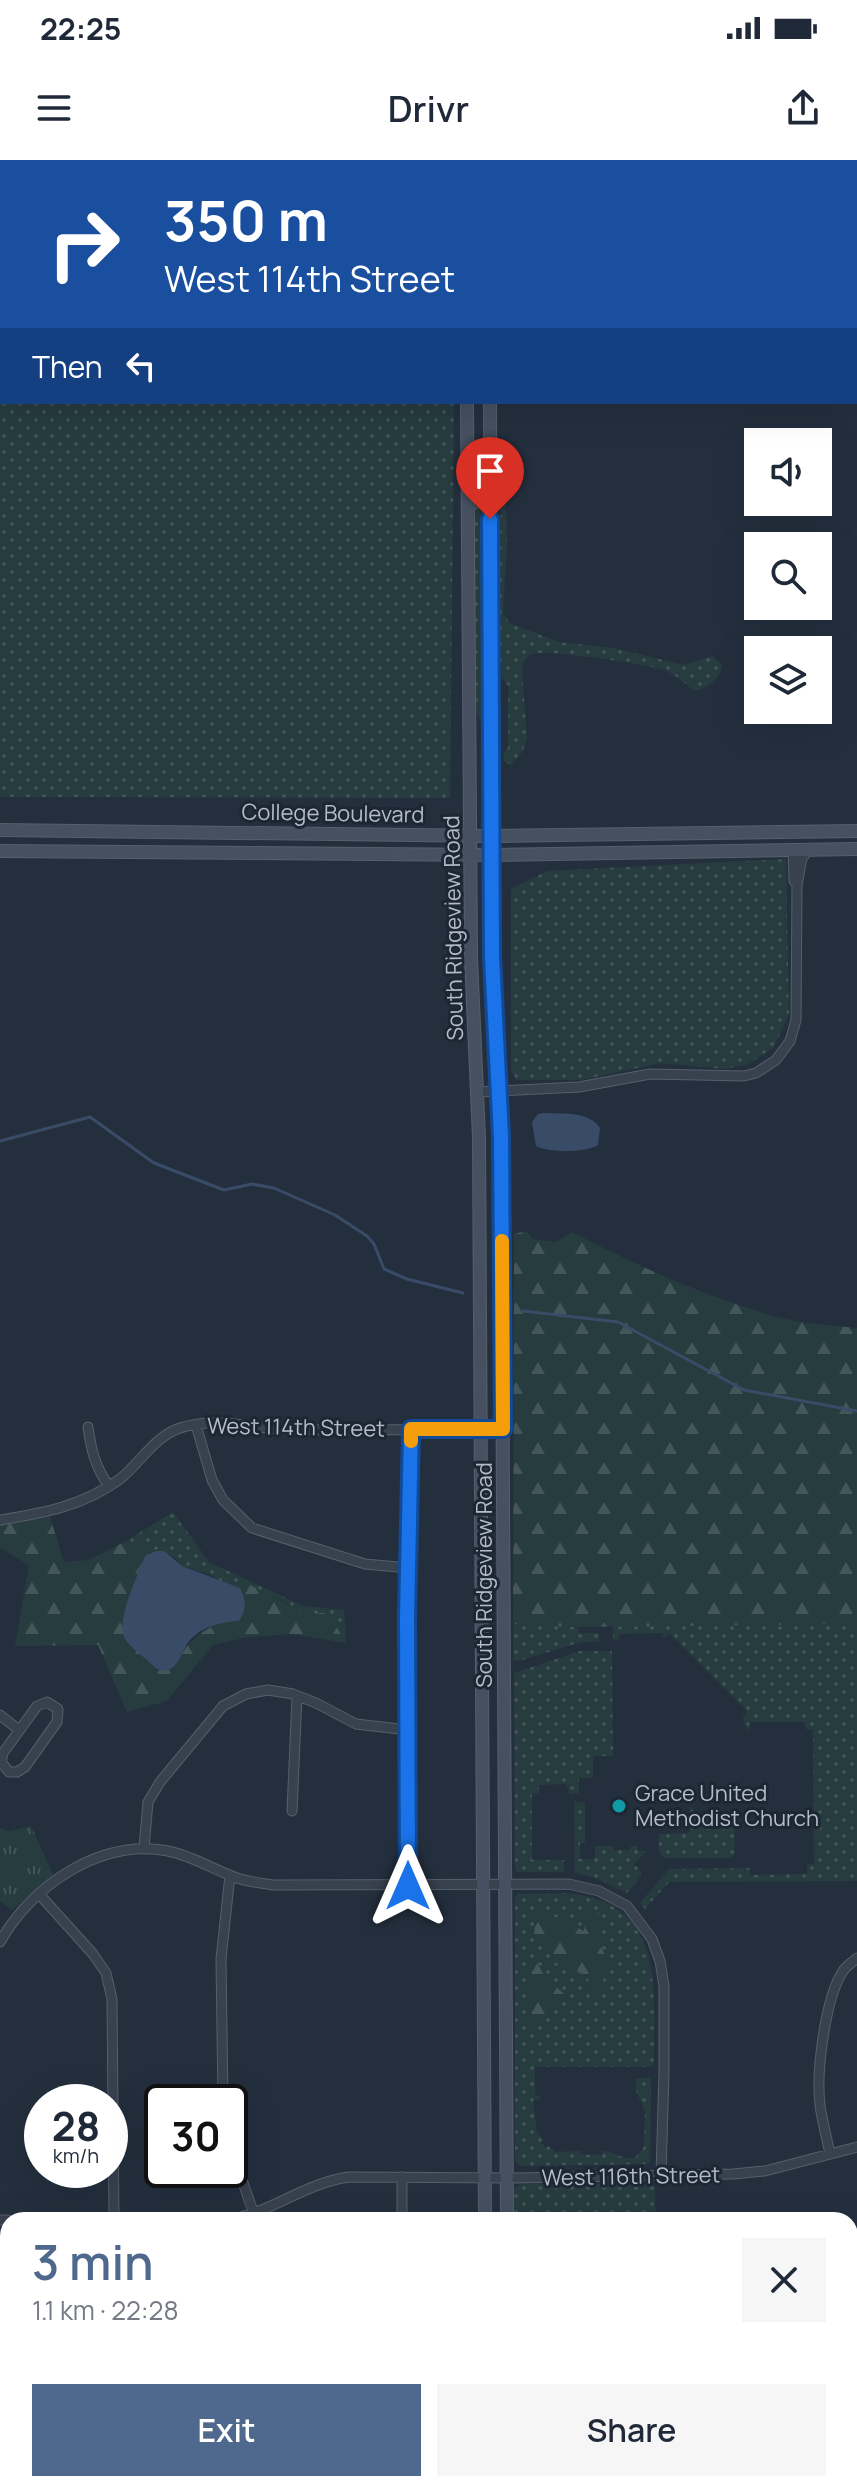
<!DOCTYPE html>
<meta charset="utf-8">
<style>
body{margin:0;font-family:Manrope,sans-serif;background:#f6f6f7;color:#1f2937;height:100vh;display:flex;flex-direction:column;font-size:30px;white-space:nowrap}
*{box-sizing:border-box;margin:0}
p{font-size:26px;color:#747a83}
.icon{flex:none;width:44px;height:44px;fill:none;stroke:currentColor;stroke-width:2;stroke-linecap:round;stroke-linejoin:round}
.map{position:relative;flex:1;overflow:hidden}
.sheet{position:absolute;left:0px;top:2052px;width:858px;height:280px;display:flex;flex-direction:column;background:#fff;border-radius:24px 24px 0 0;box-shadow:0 8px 32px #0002}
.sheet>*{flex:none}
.guide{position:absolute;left:0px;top:0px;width:858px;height:244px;box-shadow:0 8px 32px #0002;background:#1a4fa0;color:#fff;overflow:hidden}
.tools{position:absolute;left:744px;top:268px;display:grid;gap:16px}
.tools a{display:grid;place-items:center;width:88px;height:88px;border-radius:0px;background:#fff;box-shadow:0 8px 32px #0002;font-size:40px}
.speed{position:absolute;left:24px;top:1924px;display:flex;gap:16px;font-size:40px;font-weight:700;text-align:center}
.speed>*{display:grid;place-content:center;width:104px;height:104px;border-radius:50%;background:#fff;box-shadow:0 8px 32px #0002;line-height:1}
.speed small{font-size:20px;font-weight:400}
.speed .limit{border:4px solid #111;border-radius:12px;background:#fff;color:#111}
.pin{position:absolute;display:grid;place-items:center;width:68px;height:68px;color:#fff;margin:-82px -34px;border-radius:50% 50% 50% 0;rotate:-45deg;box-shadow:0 0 8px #0007}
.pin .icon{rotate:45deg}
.me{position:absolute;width:88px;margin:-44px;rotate:0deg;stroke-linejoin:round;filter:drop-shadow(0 0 6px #0008)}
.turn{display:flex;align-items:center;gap:28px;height:168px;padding:0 32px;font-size:36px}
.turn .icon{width:104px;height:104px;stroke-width:2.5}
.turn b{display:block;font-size:56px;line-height:68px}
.then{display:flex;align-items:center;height:76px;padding:0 32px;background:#0003;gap:16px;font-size:30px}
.round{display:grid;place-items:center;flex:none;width:84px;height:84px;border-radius:0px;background:#f6f6f7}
.summary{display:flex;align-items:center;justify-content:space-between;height:136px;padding:0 32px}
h1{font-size:48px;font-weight:600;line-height:60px;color:#4f688e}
.action{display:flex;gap:16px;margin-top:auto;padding:16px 32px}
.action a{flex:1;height:92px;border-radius:0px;background:#4f688e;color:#fff;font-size:32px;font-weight:600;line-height:92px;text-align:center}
.action a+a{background:#f6f6f7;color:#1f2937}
.status{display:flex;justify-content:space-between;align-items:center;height:56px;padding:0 40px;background:#fff;direction:ltr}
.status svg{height:22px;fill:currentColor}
header{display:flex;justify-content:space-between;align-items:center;height:104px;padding:0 32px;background:#fff;font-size:36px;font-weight:600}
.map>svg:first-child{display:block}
</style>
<div class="status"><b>22:25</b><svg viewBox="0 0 49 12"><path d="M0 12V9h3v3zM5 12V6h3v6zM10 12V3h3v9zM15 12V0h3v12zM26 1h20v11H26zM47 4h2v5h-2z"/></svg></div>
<header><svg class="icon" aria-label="menu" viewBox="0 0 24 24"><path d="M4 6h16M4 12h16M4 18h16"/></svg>Drivr<svg class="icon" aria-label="share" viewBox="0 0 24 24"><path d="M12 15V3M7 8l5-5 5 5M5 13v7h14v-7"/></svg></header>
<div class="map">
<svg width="857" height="2332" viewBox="0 0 857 2332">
<defs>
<pattern id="grass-dots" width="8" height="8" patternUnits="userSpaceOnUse" patternTransform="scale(2)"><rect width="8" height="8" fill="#263c3f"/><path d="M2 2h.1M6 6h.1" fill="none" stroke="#435659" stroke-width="1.8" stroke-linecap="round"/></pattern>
<pattern id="forest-firs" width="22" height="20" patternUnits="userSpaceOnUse" patternTransform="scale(2)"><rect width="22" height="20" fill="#263c3f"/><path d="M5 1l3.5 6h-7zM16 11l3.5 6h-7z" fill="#435659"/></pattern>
<pattern id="park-tufts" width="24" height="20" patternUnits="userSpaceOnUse" patternTransform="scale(2)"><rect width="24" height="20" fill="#263c3f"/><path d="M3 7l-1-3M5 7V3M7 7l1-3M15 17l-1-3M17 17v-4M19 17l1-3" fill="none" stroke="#435659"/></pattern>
</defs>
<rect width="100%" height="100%" fill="#242f3e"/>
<path fill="url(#grass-dots)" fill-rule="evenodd" d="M 0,0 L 454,0 L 2,2 L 2,242 L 454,242 L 450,638 L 0,637 Z
M 501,310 L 505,310 L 507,384 L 503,452 L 509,463 L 559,482 L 614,488 L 684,505 L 712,496 L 722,504 C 722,518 707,528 695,531 C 684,524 676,514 664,510 C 645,504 548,489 532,494 C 525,497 523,502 522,509 L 527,578 L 523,591 L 512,604 L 514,606 L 503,601 L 504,593 L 508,588 C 509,567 507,548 509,527 L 502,518 L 499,495 Z
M 478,321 L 484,326 L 484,561 L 480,561 L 474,540 L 472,325 Z
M 786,699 L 789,854 L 774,887 L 749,904 L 724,909 L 661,903 L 581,920 L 517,920 L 511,911 L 511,729 L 547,711 Z
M 173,1352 L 209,1402 L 303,1446 L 344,1450 L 346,1483 L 328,1452 L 308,1455 L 277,1438 L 233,1422 L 230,1426 L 209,1414 L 182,1406 L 175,1398 L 156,1391 L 145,1396 L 144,1382 L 133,1385 L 126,1381 Z
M 513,1464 L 577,1467 L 579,1473 L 599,1473 L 599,1482 L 581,1482 L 519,1501 L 513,1500 Z
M 857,1464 L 857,1721 L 669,1722 L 645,1749 L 640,1743 L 669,1709 L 750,1708 L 750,1715 L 807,1714 L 807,1705 L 814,1704 L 813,1570 L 806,1569 L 805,1562 L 750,1562 L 749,1569 L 746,1569 L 743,1557 L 747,1551 L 670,1474 L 663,1478 L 662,1473 L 620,1474 L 619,1480 L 613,1480 L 613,1465 Z
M 580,1491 L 612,1491 L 613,1596 L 593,1596 L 593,1618 L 579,1618 L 579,1633 L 570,1634 L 566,1624 L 539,1625 L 539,1633 L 532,1634 L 532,1700 L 564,1700 L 564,1712 L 517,1712 L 515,1709 L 514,1513 Z
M 574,1641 L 585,1643 L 585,1683 L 580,1683 L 580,1699 L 595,1699 L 595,1686 L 613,1686 L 614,1690 L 630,1690 L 631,1686 L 638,1686 L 638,1691 L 647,1691 L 634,1704 L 641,1711 L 641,1716 L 627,1733 L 593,1717 L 575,1713 Z
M 690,1646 L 697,1653 L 734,1654 L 735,1694 L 729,1698 L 664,1698 L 659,1692 L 659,1674 L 690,1673 Z
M 566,1733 C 666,1742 654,1827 654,1902 L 651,1907 L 535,1907 L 535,1935 L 540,1936 L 540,1939 L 533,1940 L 537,1973 L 543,1980 L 541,1983 L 546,1988 L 549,1986 L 555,1992 L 580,1991 L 581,1995 L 602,1994 L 602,1991 C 615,1991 621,2000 635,1998 L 644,1987 L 645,1952 L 636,1930 L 636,1919 L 651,1917 L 650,2001 L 647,2004 L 521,2006 L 515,2001 L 515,1737 L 518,1734 ZM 537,1749 L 585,1772 L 599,1782 L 610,1807 L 591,1839 L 588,1816 L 556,1803 Z
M 651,2023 L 655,2028 L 656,2060 L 649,2060 L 649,2056 L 510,2060 C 511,2046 507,2029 522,2024 Z"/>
<path fill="url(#forest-firs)" d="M 526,1071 L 533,1079 L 556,1082 L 572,1072 C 635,1105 708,1138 777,1157 C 802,1164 831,1165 857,1168 L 857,1464 L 577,1467 L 513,1464 L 514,1074 Z
M 50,1357 L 64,1402 L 89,1400 L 126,1381 L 133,1385 L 145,1381 L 145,1396 L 130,1432 L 153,1505 L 158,1510 L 174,1507 C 187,1482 199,1471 225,1461 L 240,1428 L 230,1426 L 233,1422 L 250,1425 L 308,1455 L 328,1452 L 346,1483 L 291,1474 L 243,1478 L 213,1485 L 167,1541 L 127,1552 L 98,1485 L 15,1486 L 29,1405 L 0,1388 L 0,1365 Z
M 537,1748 L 584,1771 L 586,1752 L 599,1753 L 599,1782 L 610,1807 L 592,1841 L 588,1816 L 556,1803 L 534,1774 Z
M 534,1798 L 547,1820 L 568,1837 L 532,1871 L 526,1814 Z"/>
<path fill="url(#park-tufts)" d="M 31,1666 L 53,1715 L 12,1750 L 0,1741 L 0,1668 L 9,1671 Z"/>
<path fill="#394c67" d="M 545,953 C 563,954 589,951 600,968 L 598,985 C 585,993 550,993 536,986 L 532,962 L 538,954 Z
M 156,1391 L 164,1391 L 182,1406 L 240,1428 C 246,1441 247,1448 239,1461 C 221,1462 201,1467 189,1481 C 182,1490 179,1507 168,1510 C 158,1513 154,1506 147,1500 C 140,1494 130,1487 125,1479 C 115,1461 138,1415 145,1396 Z"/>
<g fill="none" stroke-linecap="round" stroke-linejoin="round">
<path stroke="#394c67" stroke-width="3" d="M 0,981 L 90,957 L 154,1003 L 224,1030 L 252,1024 L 274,1028 L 335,1055 L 367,1076 L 374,1084 L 384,1109 L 407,1119 L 463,1133
M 523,1151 L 618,1162 L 744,1230 L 857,1251"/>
<defs>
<path id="street" d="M 797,725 L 802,698 L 809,689
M 478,932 L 579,927 L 650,914 L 744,916 L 756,913 L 776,900 L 790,881 L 796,860 L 797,725 L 794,721 L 793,689
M 196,1265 L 212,1320 L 223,1340 L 252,1368 L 365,1404 L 408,1408
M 88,1267 C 91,1289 95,1307 109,1326
M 0,1360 C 44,1353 83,1346 120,1319 C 140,1303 155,1276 180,1268 C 218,1256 246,1268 283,1269 C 356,1272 430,1268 503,1269
M 47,1542 L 58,1549 L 57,1562 L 25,1607 L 17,1612 L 9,1612 L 1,1602 L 3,1593 L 37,1546 Z
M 0,1555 L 19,1570
M 292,1651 L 297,1536
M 144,1688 L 148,1642 L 160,1622 L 223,1546 L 246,1534 L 268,1530 L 293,1534 L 316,1543 L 356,1564 L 408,1570
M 408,1726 L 407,1457 L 411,1269
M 39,1734 L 93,1794 L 106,1813 L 112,1839 L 114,2060
M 0,1782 C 32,1725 101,1678 168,1691 C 193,1696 214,1710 237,1718 C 249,1722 261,1723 273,1725 L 569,1724 L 599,1731 L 627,1746 L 652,1779 L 660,1801 L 664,1826 L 664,1912 L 661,2014
M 223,1942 L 221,1799 L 230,1715
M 230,1986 L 254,2054
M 830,1994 C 827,1978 822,1961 820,1945 C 816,1913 825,1838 843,1811 C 846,1806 853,1802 857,1798
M 402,2017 L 402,2060
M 0,2060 L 8,2060
M 226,2060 C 270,2054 304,2023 349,2017 L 514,2018 L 733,2014 L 765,2011 L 857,1987
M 0,2173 L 8,2173
M 509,2332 L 522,2325 L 571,2324
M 633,2332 L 633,2324"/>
<path id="secondary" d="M 466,0 L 466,2
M 489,2 L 489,0
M 467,242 L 471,798 L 479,977 L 485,2060
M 490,242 L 492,797 L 501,977 L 507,2060
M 0,670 L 491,676 L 857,671
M 0,691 L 492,695 L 857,689
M 508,2324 L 508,2332
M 485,2332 L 485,2324"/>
</defs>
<use href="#street" stroke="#565f6c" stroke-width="11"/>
<use href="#secondary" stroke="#565f6c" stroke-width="14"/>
<use href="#street" stroke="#38414e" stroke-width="9"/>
<use href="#secondary" stroke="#465061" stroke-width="12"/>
</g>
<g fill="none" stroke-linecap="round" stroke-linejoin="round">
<defs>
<path id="route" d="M 408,1726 L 407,1457 L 411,1269 L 503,1269 L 501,977 L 492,797 L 490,359"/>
</defs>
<use href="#route" stroke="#114b97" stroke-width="20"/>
<use href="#route" stroke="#1a73e8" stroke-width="14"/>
<path stroke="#f59e0b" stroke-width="14" d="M 411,1281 L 411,1269 L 503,1269 L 502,1081"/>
</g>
<circle fill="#0f9aa8" stroke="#1d2633" stroke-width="3" cx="619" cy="1646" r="8"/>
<g text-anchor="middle" stroke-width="6" stroke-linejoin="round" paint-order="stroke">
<g font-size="22" fill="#b4bcc9" stroke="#1d2633">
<text transform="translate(333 653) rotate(1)" y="8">College Boulevard</text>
<text transform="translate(453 768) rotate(-91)" y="8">South Ridgeview Road</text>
<text transform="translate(296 1267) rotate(1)" y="8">West 114th Street</text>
<text transform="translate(484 1415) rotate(-90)" y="8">South Ridgeview Road</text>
<text transform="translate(631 2016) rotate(-1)" y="8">West 116th Street</text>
</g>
<g font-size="22" fill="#b4bcc9" stroke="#1d2633" text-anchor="start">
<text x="635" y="1641">Grace United<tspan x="635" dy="25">Methodist Church</tspan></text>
</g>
</g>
</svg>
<div class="tools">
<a><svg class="icon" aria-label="sound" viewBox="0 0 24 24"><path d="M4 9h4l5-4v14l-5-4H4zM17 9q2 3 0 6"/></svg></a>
<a><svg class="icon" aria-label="search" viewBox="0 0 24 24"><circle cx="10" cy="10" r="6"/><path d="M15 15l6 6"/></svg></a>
<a><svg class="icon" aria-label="layers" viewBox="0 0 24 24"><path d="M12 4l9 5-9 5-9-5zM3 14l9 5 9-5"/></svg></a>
</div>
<div class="speed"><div>28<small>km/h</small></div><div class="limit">30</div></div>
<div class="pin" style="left:490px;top:359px;background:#d93025"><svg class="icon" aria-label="arrive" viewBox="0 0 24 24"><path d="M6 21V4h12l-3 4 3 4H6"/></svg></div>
<svg class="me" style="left:408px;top:1726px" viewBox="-20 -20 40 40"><path d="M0-17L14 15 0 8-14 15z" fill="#1a73e8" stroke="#fff" stroke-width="4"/></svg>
<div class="guide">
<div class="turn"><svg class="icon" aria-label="right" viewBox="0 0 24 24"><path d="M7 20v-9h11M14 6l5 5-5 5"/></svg><div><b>350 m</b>West 114th Street</div></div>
<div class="then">Then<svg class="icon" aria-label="left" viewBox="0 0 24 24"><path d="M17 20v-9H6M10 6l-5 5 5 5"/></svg></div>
</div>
<section class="sheet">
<div class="summary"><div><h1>3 min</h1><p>1.1 km · 22:28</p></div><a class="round"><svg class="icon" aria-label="close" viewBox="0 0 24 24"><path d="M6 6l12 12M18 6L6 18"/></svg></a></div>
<div class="action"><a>Exit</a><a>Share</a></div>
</section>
</div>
